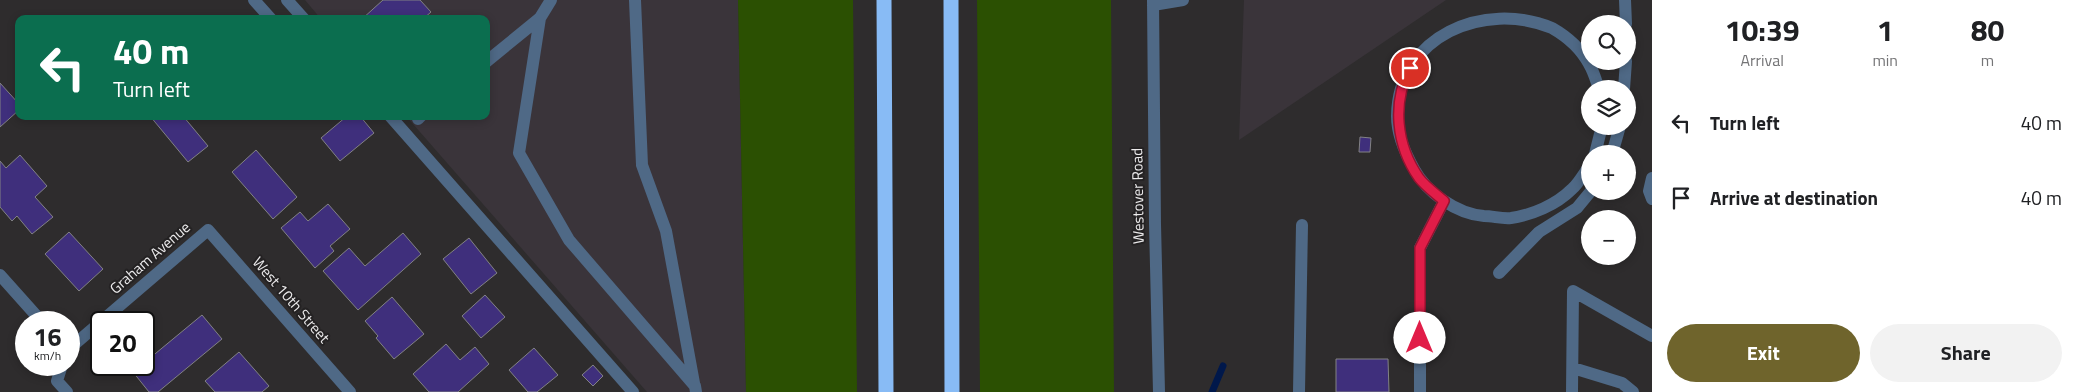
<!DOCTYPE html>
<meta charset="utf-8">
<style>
body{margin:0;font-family:"Titillium Web",sans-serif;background:#f2f2f2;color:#202124;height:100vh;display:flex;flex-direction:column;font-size:19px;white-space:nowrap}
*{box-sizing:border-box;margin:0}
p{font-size:16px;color:#757577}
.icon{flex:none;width:28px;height:28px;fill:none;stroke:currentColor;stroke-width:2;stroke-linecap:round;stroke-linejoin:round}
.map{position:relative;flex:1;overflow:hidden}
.panel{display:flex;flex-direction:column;background:#fff;width:425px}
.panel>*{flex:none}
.banner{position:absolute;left:15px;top:15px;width:475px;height:105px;border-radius:10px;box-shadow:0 2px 8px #0003;background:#0b6e4f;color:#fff;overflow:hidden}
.tools{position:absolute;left:1581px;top:15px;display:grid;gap:10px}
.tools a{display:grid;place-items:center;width:55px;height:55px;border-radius:50%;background:#fff;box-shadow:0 2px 8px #0003;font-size:25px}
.speed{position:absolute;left:15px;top:311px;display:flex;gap:10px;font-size:25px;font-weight:700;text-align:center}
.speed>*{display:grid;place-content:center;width:65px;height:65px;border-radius:50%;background:#fff;box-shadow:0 2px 8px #0003;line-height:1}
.speed small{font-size:12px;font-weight:400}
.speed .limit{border:2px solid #111;border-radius:8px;background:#fff;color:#111}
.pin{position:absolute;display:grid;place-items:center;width:42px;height:42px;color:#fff;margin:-21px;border:2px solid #fff;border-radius:50%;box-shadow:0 1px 5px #0007}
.me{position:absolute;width:55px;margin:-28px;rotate:0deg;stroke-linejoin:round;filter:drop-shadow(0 0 4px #0008)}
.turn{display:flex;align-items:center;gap:18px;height:105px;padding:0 15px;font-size:22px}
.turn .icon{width:65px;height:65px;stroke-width:2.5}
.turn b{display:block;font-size:35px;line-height:42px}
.eta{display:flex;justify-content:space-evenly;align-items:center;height:85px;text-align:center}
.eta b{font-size:30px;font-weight:700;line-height:35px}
.primary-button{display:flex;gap:10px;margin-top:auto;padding:10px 15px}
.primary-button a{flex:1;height:58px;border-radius:30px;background:#6f642c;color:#fff;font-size:20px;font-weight:700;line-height:58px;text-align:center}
.primary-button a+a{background:#f2f2f2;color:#202124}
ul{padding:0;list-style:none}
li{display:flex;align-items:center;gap:15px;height:75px;padding:0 15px}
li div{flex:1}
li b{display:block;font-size:19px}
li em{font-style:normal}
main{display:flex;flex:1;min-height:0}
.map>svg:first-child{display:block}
</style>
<main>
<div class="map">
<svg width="1652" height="392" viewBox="0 0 1652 392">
<rect width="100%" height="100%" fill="#2e2c2d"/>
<path fill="#3a343a" d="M 305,0 L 738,0 L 746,392 L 647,392 L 406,116 L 486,116 L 486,19 L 321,19 Z
M 1244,0 L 1446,0 L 1239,140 Z"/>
<path fill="#2b5002" d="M 738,0 L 853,0 L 857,392 L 746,392 Z
M 977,0 L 1111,0 L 1114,392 L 980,392 Z"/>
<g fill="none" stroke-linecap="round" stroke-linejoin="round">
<path stroke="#00184b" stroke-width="7" d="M 1212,392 L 1223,366"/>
</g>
<path fill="#3f2f7c" stroke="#828284" d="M 383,0 L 420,0 L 431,12 L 423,19 L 362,19 Z
M 0,83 L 19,104 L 19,110 L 0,127 Z
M 150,116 L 183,116 L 208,146 L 188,162 Z
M 347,116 L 360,116 L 374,133 L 340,161 L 321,138 Z
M 1360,137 L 1371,138 L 1370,152 L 1359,152 Z
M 256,150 L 297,197 L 273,219 L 232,172 Z
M 20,155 L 47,186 L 35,197 L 53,217 L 32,234 L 17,216 L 12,221 L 0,207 L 0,161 L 6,168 Z
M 328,204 L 350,229 L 330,246 L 334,251 L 315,268 L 281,228 L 300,212 L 308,221 Z
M 69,232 L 103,269 L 79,291 L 45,254 Z
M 403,233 L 421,254 L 358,310 L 323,271 L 349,248 L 365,266 Z
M 469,238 L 497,273 L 471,294 L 443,259 Z
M 485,295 L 505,317 L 481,338 L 462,316 Z
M 392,297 L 424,334 L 394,359 L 376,338 L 378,336 L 365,321 Z
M 202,315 L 222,339 L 158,392 L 149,392 L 133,372 L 144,365 L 144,363 Z
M 446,344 L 460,360 L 475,347 L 489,364 L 458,392 L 429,392 L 413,374 Z
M 534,348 L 558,375 L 537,392 L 528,392 L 509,370 Z
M 239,352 L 269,386 L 262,392 L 215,392 L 205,381 Z
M 1336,359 L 1388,359 L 1389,392 L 1336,392 Z
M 593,365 L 603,376 L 593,386 L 582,375 Z"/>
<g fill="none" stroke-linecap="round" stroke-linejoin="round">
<path stroke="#4f6986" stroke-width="12" d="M 254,0 L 271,19
M 287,0 L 304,19
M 551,0 L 540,18 L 519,153 L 569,240 L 695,386 L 696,392
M 635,0 L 642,165 L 666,231 L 694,383
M 1153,0 L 1155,224 L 1159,392
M 1625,0 L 1626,24
M 1153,5 L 1183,0
M 1628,47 L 1628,49
M 486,62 L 540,18
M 1624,89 L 1626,61
M 390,116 L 633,392
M 418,119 L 421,116
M 1595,154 L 1602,126
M 1612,154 L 1620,126
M 1590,165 C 1584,173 1579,183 1572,189 C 1556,205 1532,215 1511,218 C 1502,219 1493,216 1484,216 C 1457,214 1427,193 1414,169 C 1405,153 1397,135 1397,116 C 1398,36 1484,0 1552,28 C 1566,36 1581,49 1589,64 C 1594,72 1596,81 1599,89
M 1652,178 L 1649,191 L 1652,199
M 1499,273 L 1539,232 L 1577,208 L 1591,191
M 0,275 L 42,322
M 69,349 L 208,230 L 350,392
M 62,365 L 57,381 L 67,392
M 1573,368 L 1622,383 L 1633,392
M 1299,392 L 1302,225
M 1420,392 L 1420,248 L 1444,201
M 1572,392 L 1573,291 L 1652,336"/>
<path stroke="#88bbf5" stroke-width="15" d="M 884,0 L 886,392
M 951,0 L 952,392"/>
</g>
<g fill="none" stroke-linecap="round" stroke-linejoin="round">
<defs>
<path id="route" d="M 1410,68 C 1392,103 1396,145 1419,178 C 1425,186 1436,194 1444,201 L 1420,248 L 1420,338"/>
</defs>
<use href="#route" stroke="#92132f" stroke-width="12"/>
<use href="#route" stroke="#e11d48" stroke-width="9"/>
</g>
<g text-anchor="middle" stroke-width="4" stroke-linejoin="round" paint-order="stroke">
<g font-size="15" fill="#ebeaeb" stroke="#242223">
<text transform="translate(1138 196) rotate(-91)" y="5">Westover Road</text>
<text transform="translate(150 258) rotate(-41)" y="5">Graham Avenue</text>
<text transform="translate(291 300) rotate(49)" y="5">West 10th Street</text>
</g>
</g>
</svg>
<div class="tools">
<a><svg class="icon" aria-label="search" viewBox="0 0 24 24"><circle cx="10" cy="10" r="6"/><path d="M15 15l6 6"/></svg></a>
<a><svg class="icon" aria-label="layers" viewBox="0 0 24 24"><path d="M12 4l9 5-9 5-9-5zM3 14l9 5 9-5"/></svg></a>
<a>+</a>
<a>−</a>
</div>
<div class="speed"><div>16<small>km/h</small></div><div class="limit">20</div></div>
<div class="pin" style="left:1410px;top:68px;background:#d93025"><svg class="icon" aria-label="arrive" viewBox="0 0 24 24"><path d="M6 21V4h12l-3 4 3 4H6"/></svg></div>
<svg class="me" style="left:1420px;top:338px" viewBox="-20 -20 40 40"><circle r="19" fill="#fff"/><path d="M0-13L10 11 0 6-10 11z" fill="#e11d48"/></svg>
<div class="banner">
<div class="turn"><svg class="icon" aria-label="left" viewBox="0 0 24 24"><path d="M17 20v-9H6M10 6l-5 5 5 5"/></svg><div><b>40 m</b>Turn left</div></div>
</div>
</div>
<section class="panel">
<div class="eta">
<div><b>10:39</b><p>Arrival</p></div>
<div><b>1</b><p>min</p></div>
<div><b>80</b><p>m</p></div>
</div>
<ul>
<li><svg class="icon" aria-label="left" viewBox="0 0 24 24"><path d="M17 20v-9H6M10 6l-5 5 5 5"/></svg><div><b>Turn left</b></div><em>40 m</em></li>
<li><svg class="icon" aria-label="arrive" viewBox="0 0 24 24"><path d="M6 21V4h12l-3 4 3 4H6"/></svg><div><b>Arrive at destination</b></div><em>40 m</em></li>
</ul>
<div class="primary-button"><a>Exit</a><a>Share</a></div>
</section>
</main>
